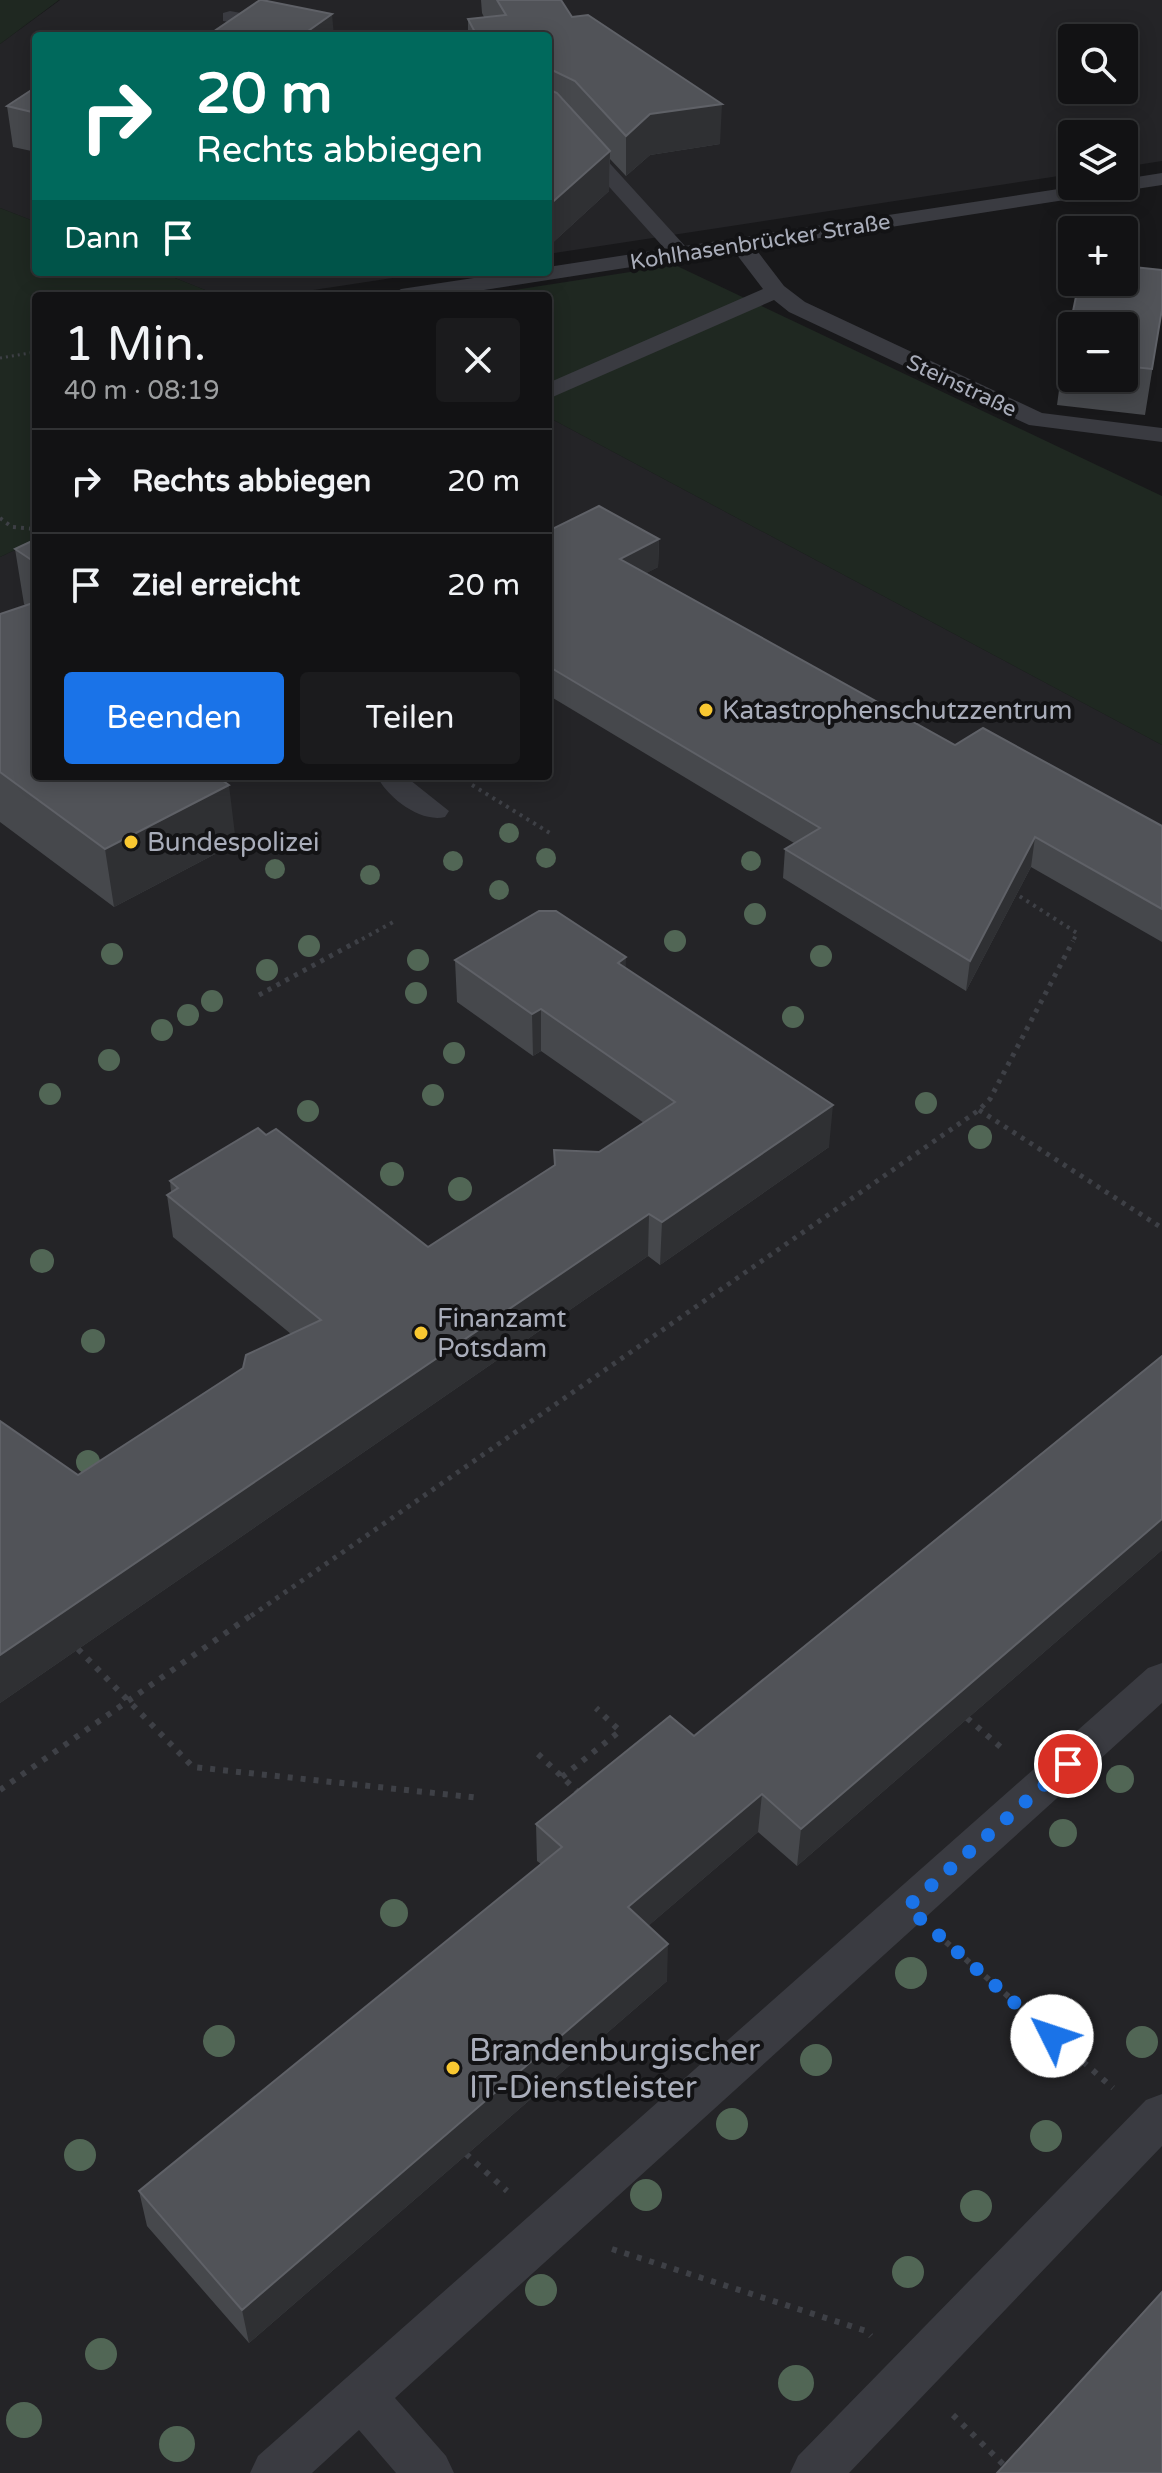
<!DOCTYPE html>
<html lang="de">
<meta charset="utf-8">
<style>
body{margin:0;font-family:"Varela Round",sans-serif;background:#1b1b1d;color:#f1f3f6;height:100vh;display:flex;flex-direction:column;font-size:30px;white-space:nowrap}
*{box-sizing:border-box;margin:0}
p{font-size:26px;color:#9c9ea0}
.icon{flex:none;width:44px;height:44px;fill:none;stroke:currentColor;stroke-width:2;stroke-linecap:round;stroke-linejoin:round}
.map{position:relative;flex:1;overflow:hidden}
.sheet{position:absolute;left:32px;top:292px;width:520px;height:488px;display:flex;flex-direction:column;background:#121214;border-radius:8px;box-shadow:0 4px 20px #0003,0 0 0 2px #313234}
.sheet>*{flex:none}
.banner{position:absolute;left:32px;top:32px;width:520px;height:244px;border-radius:8px;box-shadow:0 4px 20px #0003,0 0 0 2px #313234;background:#00695c;color:#fff;overflow:hidden}
.fabs{position:absolute;left:1058px;top:24px;display:grid;gap:16px}
.fabs a{display:grid;place-items:center;width:80px;height:80px;border-radius:8px;background:#121214;box-shadow:0 4px 20px #0003,0 0 0 2px #313234;font-size:40px}
.pin{position:absolute;display:grid;place-items:center;width:68px;height:68px;color:#fff;margin:-34px;border:4px solid #fff;border-radius:50%;box-shadow:0 2px 8px #0007}
.me{position:absolute;width:88px;margin:-44px;rotate:311deg;stroke-linejoin:round;filter:drop-shadow(0 0 6px #0008)}
.turn{display:flex;align-items:center;gap:28px;height:168px;padding:0 32px;font-size:36px}
.turn .icon{width:104px;height:104px;stroke-width:2.5}
.turn b{display:block;font-size:56px;line-height:68px}
.then{display:flex;align-items:center;height:76px;padding:0 32px;background:#0003;gap:16px;font-size:30px}
.round{display:grid;place-items:center;flex:none;width:84px;height:84px;border-radius:8px;background:#1b1b1d}
.headline{display:flex;align-items:center;justify-content:space-between;height:136px;padding:0 32px}
h1{font-size:48px;font-weight:600;line-height:60px}
.cta{display:flex;gap:16px;margin-top:auto;padding:16px 32px}
.cta a{flex:1;height:92px;border-radius:8px;background:#1a73e8;color:#fff;font-size:32px;font-weight:600;line-height:92px;text-align:center}
.cta a+a{background:#1b1b1d;color:#f1f3f6}
ul{padding:0;list-style:none}
li{display:flex;align-items:center;gap:24px;height:104px;padding:0 32px;border-top:2px solid #313234}
li div{flex:1}
li b{display:block;font-size:30px}
li em{font-style:normal}
.map>svg:first-child{display:block}
</style>
<div class="map">
<svg width="1162" height="2473" viewBox="0 0 1162 2473">
<rect width="100%" height="100%" fill="#18181a"/>
<path fill="#242427" fill-rule="evenodd" d="M 60,0 L 1162,0 L 1162,161 L 1124,167 L 1124,134 L 1072,134 L 1072,174 L 548,254 L 548,36 L 36,36 L 36,222 L 0,208 L 0,44 ZM 1072,38 L 1124,38 L 1124,90 L 1072,90 Z
M 160,272 L 432,272 L 274,296 L 220,296 Z
M 548,417 L 1162,745 L 1162,2473 L 0,2473 L 0,557 L 36,540 L 36,776 L 548,776 Z"/>
<path fill="#1f2821" d="M 0,0 L 59,0 L 0,44 Z
M 0,208 L 36,222 L 36,272 L 160,272 L 220,296 L 36,296 L 36,540 L 0,557 Z
M 675,265 L 1162,496 L 1162,745 L 548,417 L 548,296 L 475,296 Z"/>
<g fill="none" stroke-linecap="round" stroke-linejoin="round">
<path stroke="#3e4046" stroke-width="3" stroke-dasharray="2 4" stroke-linecap="butt" d="M 0,358 L 36,352"/>
<path stroke="#3e4046" stroke-width="4" stroke-dasharray="3 5" stroke-linecap="butt" d="M 0,518 L 12,527 L 36,529
M 472,785 L 553,835
M 1013,892 L 1077,933 L 1072,943
M 355,943 L 395,921"/>
<path stroke="#3e4046" stroke-width="5" stroke-dasharray="4 6" stroke-linecap="butt" d="M 259,995 L 358,941
M 979,1110 L 1162,1228
M 251,1616 L 979,1110 L 990,1099 L 1073,941"/>
<path stroke="#3e4046" stroke-width="6" stroke-dasharray="5 8" stroke-linecap="butt" d="M 78,1649 L 193,1767 L 480,1798
M 967,1718 L 1004,1750
M 538,1754 L 580,1794
M 562,1777 L 620,1731 L 596,1708
M 0,1790 L 253,1614
M 946,1942 L 1113,2088
M 466,2154 L 507,2191
M 612,2249 L 866,2331 L 871,2336
M 953,2415 L 1012,2473"/>
<path fill="#3a3b41" fill-rule="evenodd" d="M 230,11 L 333,30 L 343,36 L 302,36 L 223,21 L 223,13 Z
M 548,110 L 573,123 L 685,246 L 1078,186 L 1124,186 L 1124,179 L 1162,173 L 1162,185 L 755,248 L 784,286 L 805,302 L 1042,413 L 1162,428 L 1162,442 L 1029,425 L 789,312 L 774,300 L 548,399 L 548,383 L 763,289 L 734,251 L 445,296 L 390,296 L 401,289 L 514,272 L 548,272 L 548,267 L 665,249 L 559,131 L 548,125 Z
M 377,776 L 405,776 L 449,811 L 445,817 C 420,823 387,797 377,776 Z
M 1162,1663 L 1162,1703 L 395,2398 L 446,2456 L 454,2473 L 396,2473 L 359,2430 L 312,2473 L 250,2473 L 258,2456 L 1148,1668 Z
M 1162,2094 L 1162,2146 L 849,2473 L 790,2473 L 798,2456 L 1146,2100 Z"/>
</g>
<g fill="#516655">
<circle cx="509" cy="833" r="10"/>
<circle cx="546" cy="858" r="10"/>
<circle cx="453" cy="861" r="10"/>
<circle cx="751" cy="861" r="10"/>
<circle cx="275" cy="869" r="10"/>
<circle cx="370" cy="875" r="10"/>
<circle cx="499" cy="890" r="10"/>
<circle cx="755" cy="914" r="11"/>
<circle cx="675" cy="941" r="11"/>
<circle cx="309" cy="946" r="11"/>
<circle cx="112" cy="954" r="11"/>
<circle cx="821" cy="956" r="11"/>
<circle cx="418" cy="960" r="11"/>
<circle cx="267" cy="970" r="11"/>
<circle cx="416" cy="993" r="11"/>
<circle cx="212" cy="1001" r="11"/>
<circle cx="188" cy="1015" r="11"/>
<circle cx="793" cy="1017" r="11"/>
<circle cx="162" cy="1030" r="11"/>
<circle cx="454" cy="1053" r="11"/>
<circle cx="109" cy="1060" r="11"/>
<circle cx="50" cy="1094" r="11"/>
<circle cx="433" cy="1095" r="11"/>
<circle cx="926" cy="1103" r="11"/>
<circle cx="308" cy="1111" r="11"/>
<circle cx="980" cy="1137" r="12"/>
<circle cx="392" cy="1174" r="12"/>
<circle cx="460" cy="1189" r="12"/>
<circle cx="42" cy="1261" r="12"/>
<circle cx="93" cy="1341" r="12"/>
<circle cx="88" cy="1462" r="12"/>
<circle cx="1120" cy="1779" r="14"/>
<circle cx="1063" cy="1833" r="14"/>
<circle cx="394" cy="1913" r="14"/>
<circle cx="911" cy="1973" r="16"/>
<circle cx="219" cy="2041" r="16"/>
<circle cx="1142" cy="2042" r="16"/>
<circle cx="816" cy="2060" r="16"/>
<circle cx="732" cy="2124" r="16"/>
<circle cx="1046" cy="2136" r="16"/>
<circle cx="80" cy="2155" r="16"/>
<circle cx="646" cy="2195" r="16"/>
<circle cx="976" cy="2206" r="16"/>
<circle cx="908" cy="2272" r="16"/>
<circle cx="541" cy="2290" r="16"/>
<circle cx="101" cy="2354" r="16"/>
<circle cx="796" cy="2383" r="18"/>
<circle cx="24" cy="2420" r="18"/>
<circle cx="177" cy="2444" r="18"/>
</g>
<path fill="#46484c" fill-rule="evenodd" d="M 481,0 L 561,0 L 572,17 L 720,144 L 650,155 L 626,176 L 610,159 L 609,191 L 548,247 L 548,36 L 468,36 L 468,19 L 484,17 L 482,13 Z
M 36,87 L 36,152 L 13,147 L 7,106 Z
M 1124,266 L 1162,270 L 1162,309 L 1145,415 L 1057,405 L 1063,360 L 1079,282 L 1124,282 ZM 1072,326 L 1124,326 L 1124,378 L 1072,378 Z
M 548,531 L 659,539 L 658,567 L 646,573 L 955,745 L 1162,826 L 1162,942 L 1031,867 L 966,991 L 783,878 L 785,849 L 794,843 L 548,695 Z
M 36,539 L 36,776 L 236,843 L 114,907 L 0,822 L 0,614 L 26,606 L 24,604 L 15,549 Z
M 455,960 L 626,968 L 829,1147 L 660,1265 L 648,1256 L 0,1703 L 0,1421 L 78,1475 L 243,1368 L 291,1334 L 173,1237 L 167,1195 L 171,1192 L 170,1181 L 266,1135 L 428,1247 L 554,1166 L 554,1150 L 599,1152 L 644,1123 L 541,1051 L 533,1056 L 457,1002 Z
M 1162,1356 L 1162,1550 L 797,1866 L 758,1832 L 648,1926 L 667,1981 L 249,2343 L 147,2226 L 139,2191 L 541,1864 L 537,1861 L 536,1824 L 694,1736 Z"/>
<path fill="#2f3033" d="M 332,14 L 334,36 L 301,36 Z
M 722,104 L 720,144 L 650,155 L 626,176 L 626,136 L 650,114 Z
M 610,151 L 609,191 L 548,247 L 548,206 Z
M 659,539 L 658,567 L 620,587 L 620,559 Z
M 229,785 L 236,843 L 114,907 L 105,849 Z
M 1035,837 L 1031,867 L 966,991 L 970,961 Z
M 626,957 L 625,999 L 618,963 Z
M 541,1009 L 541,1051 L 533,1056 L 532,1014 Z
M 833,1105 L 829,1147 L 660,1265 L 662,1222 Z
M 649,1214 L 648,1256 L 0,1703 L 0,1655 Z
M 1162,1519 L 1162,1550 L 797,1866 L 801,1829 Z
M 762,1794 L 758,1832 L 627,1944 L 628,1907 Z
M 668,1944 L 667,1981 L 249,2343 L 242,2310 Z"/>
<path fill="#515358" stroke="#5f6167" stroke-width="2" d="M 260,0 L 262,0 L 332,14 L 301,36 L 207,36 Z
M 497,0 L 561,0 L 572,17 L 588,15 L 722,104 L 650,114 L 626,136 L 575,81 L 548,68 L 548,36 L 477,36 L 468,19 L 506,15 Z
M 36,87 L 36,113 L 7,106 Z
M 548,89 L 557,93 L 610,151 L 548,206 Z
M 1124,266 L 1162,270 L 1162,309 L 1152,369 L 1124,366 L 1124,326 L 1072,326 L 1072,361 L 1063,360 L 1079,282 L 1124,282 Z
M 599,506 L 659,539 L 620,559 L 955,745 L 983,728 L 1162,826 L 1162,909 L 1035,837 L 970,961 L 785,849 L 820,828 L 548,666 L 548,531 Z
M 36,539 L 36,563 L 15,549 Z
M 36,602 L 36,776 L 216,776 L 229,785 L 105,849 L 0,772 L 0,614 Z
M 539,911 L 556,911 L 626,957 L 618,963 L 833,1105 L 662,1222 L 649,1214 L 0,1655 L 0,1421 L 78,1475 L 243,1368 L 246,1355 L 321,1320 L 167,1195 L 178,1188 L 170,1181 L 258,1128 L 266,1135 L 276,1129 L 428,1247 L 555,1165 L 554,1150 L 599,1152 L 675,1102 L 541,1009 L 532,1014 L 455,960 Z
M 1162,1356 L 1162,1519 L 801,1829 L 762,1794 L 628,1907 L 668,1944 L 242,2310 L 139,2191 L 562,1847 L 536,1824 L 670,1716 L 694,1736 Z
M 1162,2292 L 1162,2473 L 997,2473 Z"/>
<g fill="none" stroke-linecap="round" stroke-linejoin="round">
<path stroke="#1a73e8" stroke-width="14" stroke-dasharray="0 25.2" d="M 1052,2036 L 907,1907 L 1068,1764"/>
</g>
<g fill="#f9c831" stroke="#131315" stroke-width="3">
<circle cx="706" cy="710" r="8"/>
<circle cx="131" cy="842" r="8"/>
<circle cx="421" cy="1333" r="8"/>
<circle cx="453" cy="2068" r="8"/>
</g>
<g text-anchor="middle" stroke-width="8" stroke-linejoin="round" paint-order="stroke">
<g font-size="22" fill="#a9adba" stroke="#131315">
<text transform="translate(760 241) rotate(-9)" y="8">Kohlhasenbrücker Straße</text>
<text transform="translate(962 385) rotate(25)" y="8">Steinstraße</text>
</g>
<g font-size="26" fill="#a9adba" stroke="#131315" text-anchor="start">
<text x="722" y="719">Katastrophenschutzzentrum</text>
<text x="147" y="851">Bundespolizei</text>
<text x="437" y="1327">Finanzamt<tspan x="437" dy="30">Potsdam</tspan></text>
</g>
<g font-size="32" fill="#a9adba" stroke="#131315" text-anchor="start">
<text x="469" y="2061">Brandenburgischer<tspan x="469" dy="37">IT-Dienstleister</tspan></text>
</g>
</g>
</svg>
<div class="fabs">
<a><svg class="icon" aria-label="search" viewBox="0 0 24 24"><circle cx="10" cy="10" r="6"/><path d="M15 15l6 6"/></svg></a>
<a><svg class="icon" aria-label="layers" viewBox="0 0 24 24"><path d="M12 4l9 5-9 5-9-5zM3 14l9 5 9-5"/></svg></a>
<a>+</a>
<a>−</a>
</div>
<div class="pin" style="left:1068px;top:1764px;background:#d93025"><svg class="icon" aria-label="arrive" viewBox="0 0 24 24"><path d="M6 21V4h12l-3 4 3 4H6"/></svg></div>
<svg class="me" style="left:1052px;top:2036px" viewBox="-20 -20 40 40"><circle r="19" fill="#fff"/><path d="M0-13L10 11 0 6-10 11z" fill="#1a73e8"/></svg>
<div class="banner">
<div class="turn"><svg class="icon" aria-label="right" viewBox="0 0 24 24"><path d="M7 20v-9h11M14 6l5 5-5 5"/></svg><div><b>20 m</b>Rechts abbiegen</div></div>
<div class="then">Dann<svg class="icon" aria-label="arrive" viewBox="0 0 24 24"><path d="M6 21V4h12l-3 4 3 4H6"/></svg></div>
</div>
<section class="sheet">
<div class="headline"><div><h1>1 Min.</h1><p>40 m · 08:19</p></div><a class="round"><svg class="icon" aria-label="close" viewBox="0 0 24 24"><path d="M6 6l12 12M18 6L6 18"/></svg></a></div>
<ul>
<li><svg class="icon" aria-label="right" viewBox="0 0 24 24"><path d="M7 20v-9h11M14 6l5 5-5 5"/></svg><div><b>Rechts abbiegen</b></div><em>20 m</em></li>
<li><svg class="icon" aria-label="arrive" viewBox="0 0 24 24"><path d="M6 21V4h12l-3 4 3 4H6"/></svg><div><b>Ziel erreicht</b></div><em>20 m</em></li>
</ul>
<div class="cta"><a>Beenden</a><a>Teilen</a></div>
</section>
</div>
